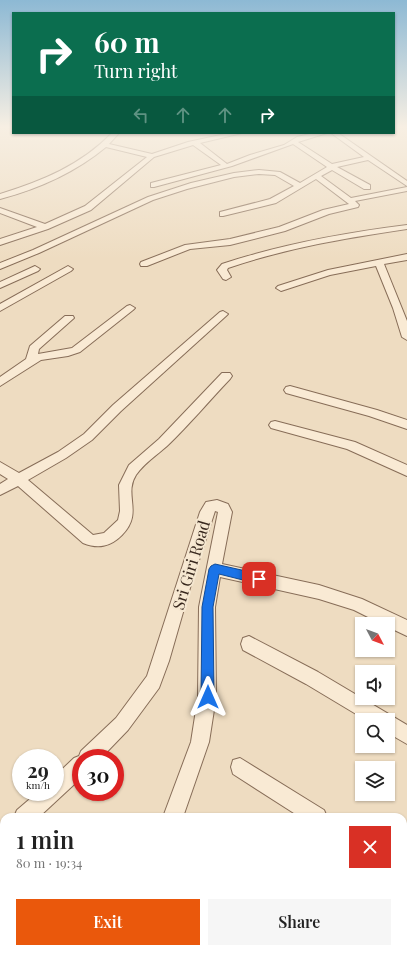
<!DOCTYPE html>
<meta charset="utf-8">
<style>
body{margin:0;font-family:"Playfair Display",serif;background:#f6f6f6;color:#222;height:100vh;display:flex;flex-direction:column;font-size:15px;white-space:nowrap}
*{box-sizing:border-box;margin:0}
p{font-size:13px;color:#767676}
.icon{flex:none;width:22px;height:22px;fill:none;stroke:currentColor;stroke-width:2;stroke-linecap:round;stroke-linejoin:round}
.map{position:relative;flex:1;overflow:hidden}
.panel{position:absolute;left:0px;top:813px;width:407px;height:140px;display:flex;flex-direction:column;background:#fff;border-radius:12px 12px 0 0;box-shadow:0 1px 3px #0004}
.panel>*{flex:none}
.guide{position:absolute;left:12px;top:12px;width:383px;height:122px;border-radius:0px;box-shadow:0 1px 3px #0004;background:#0b6e4f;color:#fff;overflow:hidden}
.needle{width:26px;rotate:131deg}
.buttons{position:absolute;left:355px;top:617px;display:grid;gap:8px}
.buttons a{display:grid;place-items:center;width:40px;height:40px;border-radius:0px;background:#fff;box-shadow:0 1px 3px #0004;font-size:20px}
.speed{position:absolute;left:12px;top:749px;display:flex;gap:8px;font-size:20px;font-weight:700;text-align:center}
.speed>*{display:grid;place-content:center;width:52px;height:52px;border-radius:50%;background:#fff;box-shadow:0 1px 3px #0004;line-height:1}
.speed small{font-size:10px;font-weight:400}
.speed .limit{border:6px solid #d22;background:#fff;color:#111}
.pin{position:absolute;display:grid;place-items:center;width:34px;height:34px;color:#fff;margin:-17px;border-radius:8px;box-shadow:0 2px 6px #0006}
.me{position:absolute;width:44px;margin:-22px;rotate:0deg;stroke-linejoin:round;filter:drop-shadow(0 0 3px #0008)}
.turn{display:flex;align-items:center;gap:14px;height:84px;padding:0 16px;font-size:18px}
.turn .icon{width:52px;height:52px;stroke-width:2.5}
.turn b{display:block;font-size:28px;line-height:34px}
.lanes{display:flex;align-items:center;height:38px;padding:0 16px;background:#0003;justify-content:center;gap:20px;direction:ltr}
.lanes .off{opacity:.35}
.round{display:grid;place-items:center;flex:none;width:42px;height:42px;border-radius:0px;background:#f6f6f6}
.headline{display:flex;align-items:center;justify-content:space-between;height:68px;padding:0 16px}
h1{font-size:24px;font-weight:600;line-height:30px}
.button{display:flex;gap:8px;margin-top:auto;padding:8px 16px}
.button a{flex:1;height:46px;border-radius:0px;background:#ea580c;color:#fff;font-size:16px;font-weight:600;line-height:46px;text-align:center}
.button a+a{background:#f6f6f6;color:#222}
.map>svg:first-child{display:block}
</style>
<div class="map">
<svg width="407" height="953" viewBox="0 0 407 953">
<rect width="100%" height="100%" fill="#eedcc1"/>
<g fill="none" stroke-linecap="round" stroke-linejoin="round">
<defs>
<path id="minor" d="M 112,133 L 119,133 L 109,144 L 152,154 L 188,142 L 230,133 L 242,133 L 200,143 L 227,164 L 250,155 L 284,145 L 297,137 L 314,133 L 327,133 L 298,142 L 332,164 L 364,157 L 331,133 L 338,133 L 407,181 L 407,186 L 368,160 L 337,167 L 370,185 L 370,189 L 364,189 L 332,170 L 321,176 L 351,198 L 407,187 L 407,191 L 355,201 L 359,205 L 358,207 L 329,214 L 285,231 L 230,245 L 190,249 L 147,266 L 141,266 L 140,264 L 141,262 L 185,245 L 230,239 L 279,227 L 323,210 L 349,204 L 316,179 L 276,203 L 223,216 L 220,216 L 220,212 L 270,199 L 294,186 L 275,175 L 259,174 L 234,177 L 187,189 L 153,200 L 39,253 L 0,269 L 0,263 L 33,250 L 148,197 L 191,183 L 234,173 L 259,170 L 280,172 L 300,183 L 327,167 L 293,144 L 232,166 L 154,187 L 151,187 L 151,183 L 221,165 L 193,145 L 190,146 L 154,157 L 91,210 L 48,229 L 0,245 L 0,239 L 37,227 L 0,213 L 0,208 L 45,224 L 85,206 L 147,157 L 106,147 C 76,172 38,189 0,199 L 0,194 C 42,181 81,165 112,133 Z
M 407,225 L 407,229 C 346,238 287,248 228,268 L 227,270 L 231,277 L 226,280 L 223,279 L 217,270 L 222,264 C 282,244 344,233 407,225 Z
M 407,254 L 407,260 L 384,264 L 407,321 L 407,340 L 402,337 L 393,308 L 376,266 L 330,275 L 281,291 L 276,288 L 278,286 L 328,270 Z
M 35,266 L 40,269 L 38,271 L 0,288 L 0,282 Z
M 68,266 L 73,269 L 71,271 L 0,311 L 0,304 Z
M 130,305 L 135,308 L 133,310 L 80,352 L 68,356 L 41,360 L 0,386 L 0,377 L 26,359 L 30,346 L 65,316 L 73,316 L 74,318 L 39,349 L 38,354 L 72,348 L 127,306 Z
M 223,311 L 228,314 L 226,316 L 121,411 L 92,440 L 66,458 L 28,480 L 93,535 L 104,533 L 118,520 L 120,511 L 119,485 L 129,465 L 159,439 L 222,373 L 230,373 L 232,376 L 230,379 C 209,401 189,425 167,446 C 157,455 144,463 136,475 C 123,495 144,513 122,535 C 110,547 98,549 83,543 L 18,486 L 0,495 L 0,484 L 8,479 L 0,474 L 0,462 L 19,473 L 58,452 L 84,434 L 113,405 L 220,312 Z
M 290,386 L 377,410 L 407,420 L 407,429 L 369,416 L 286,393 L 284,390 L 286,387 Z
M 275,421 L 355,442 L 407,465 L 407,476 L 347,449 L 271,428 L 269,425 L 271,422 Z
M 217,500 L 228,504 L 232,512 L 222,564 L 319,585 L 362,599 L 407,620 L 407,636 L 388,627 L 388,624 L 382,624 L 354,610 L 319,599 L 220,577 L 215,607 L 216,697 L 209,742 L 183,817 L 163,817 L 191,742 L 198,697 L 199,607 L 218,512 L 215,511 L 190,588 L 169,661 L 159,688 L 128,730 L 101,758 L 81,758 L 81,778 L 39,817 L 14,817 L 17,810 L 38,792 L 55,792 L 55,776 L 74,758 L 79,756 L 81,751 L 116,718 L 147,676 L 200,512 L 206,502 Z
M 249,636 L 318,672 L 407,725 L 407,744 L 388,733 L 388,720 L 366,720 L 306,684 L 243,650 L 241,644 L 243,638 Z
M 240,758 L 324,810 L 327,817 L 300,817 L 233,774 L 231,767 L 233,760 Z
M 4,822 L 4,843 L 0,845 L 0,824 Z
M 407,835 L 407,885 L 403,884 L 403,837 Z
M 403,942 L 406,949 L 405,953 L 383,953 L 384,949 L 403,949 Z
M 113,949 L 135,949 L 133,953 L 111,953 Z
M 287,949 L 311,949 L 313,953 L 289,953 Z"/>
</defs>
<use href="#minor" stroke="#876d58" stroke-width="2"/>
<use href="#minor" fill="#f9ead4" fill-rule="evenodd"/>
</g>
<linearGradient id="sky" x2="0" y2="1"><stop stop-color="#8db9d4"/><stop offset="0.49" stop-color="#f7efe3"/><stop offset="1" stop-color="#f7efe3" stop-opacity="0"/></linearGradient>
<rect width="407" height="259" fill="url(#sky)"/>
<path fill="#1a73e8" stroke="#114b97" d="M 215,564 L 259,574 L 263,576 L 265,579 L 263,582 L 259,584 L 219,574 L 213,607 L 214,697 L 212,701 L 208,703 L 203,701 L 201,697 L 202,607 L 209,569 L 211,566 Z"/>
<g text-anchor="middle" stroke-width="4" stroke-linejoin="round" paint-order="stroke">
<g font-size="16" fill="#37271d" stroke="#f5e7d0">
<text transform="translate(191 565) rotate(-73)" y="6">Sri Giri Road</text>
</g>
</g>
</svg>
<div class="buttons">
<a><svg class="needle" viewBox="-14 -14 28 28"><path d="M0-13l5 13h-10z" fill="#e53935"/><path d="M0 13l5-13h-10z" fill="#767676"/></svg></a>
<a><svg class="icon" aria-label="sound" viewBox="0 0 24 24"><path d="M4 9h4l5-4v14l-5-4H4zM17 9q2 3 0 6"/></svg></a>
<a><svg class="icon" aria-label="search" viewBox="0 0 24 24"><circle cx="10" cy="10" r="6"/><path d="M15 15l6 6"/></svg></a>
<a><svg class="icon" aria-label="layers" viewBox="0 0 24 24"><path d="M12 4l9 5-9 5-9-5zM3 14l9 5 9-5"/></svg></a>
</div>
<div class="speed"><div>29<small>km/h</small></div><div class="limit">30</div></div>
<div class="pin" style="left:259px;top:579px;background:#d93025"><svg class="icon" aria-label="arrive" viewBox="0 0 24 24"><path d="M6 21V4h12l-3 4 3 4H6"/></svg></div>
<svg class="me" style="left:208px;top:697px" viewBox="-20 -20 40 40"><path d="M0-17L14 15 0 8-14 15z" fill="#1a73e8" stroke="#fff" stroke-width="4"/></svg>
<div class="guide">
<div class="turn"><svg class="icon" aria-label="right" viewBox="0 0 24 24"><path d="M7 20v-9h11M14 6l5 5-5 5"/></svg><div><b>60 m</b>Turn right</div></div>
<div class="lanes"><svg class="icon off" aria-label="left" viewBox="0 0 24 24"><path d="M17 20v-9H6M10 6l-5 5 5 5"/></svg><svg class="icon off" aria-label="ahead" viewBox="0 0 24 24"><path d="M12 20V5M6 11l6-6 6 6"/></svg><svg class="icon off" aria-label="ahead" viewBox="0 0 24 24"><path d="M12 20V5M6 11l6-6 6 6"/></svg><svg class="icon" aria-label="right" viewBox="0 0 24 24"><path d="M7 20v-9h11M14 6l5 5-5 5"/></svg></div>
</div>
<section class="panel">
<div class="headline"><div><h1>1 min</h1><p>80 m · 19:34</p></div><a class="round" style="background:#d93025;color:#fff"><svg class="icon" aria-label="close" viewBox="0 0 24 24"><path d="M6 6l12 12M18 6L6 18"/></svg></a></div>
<div class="button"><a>Exit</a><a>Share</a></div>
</section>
</div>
